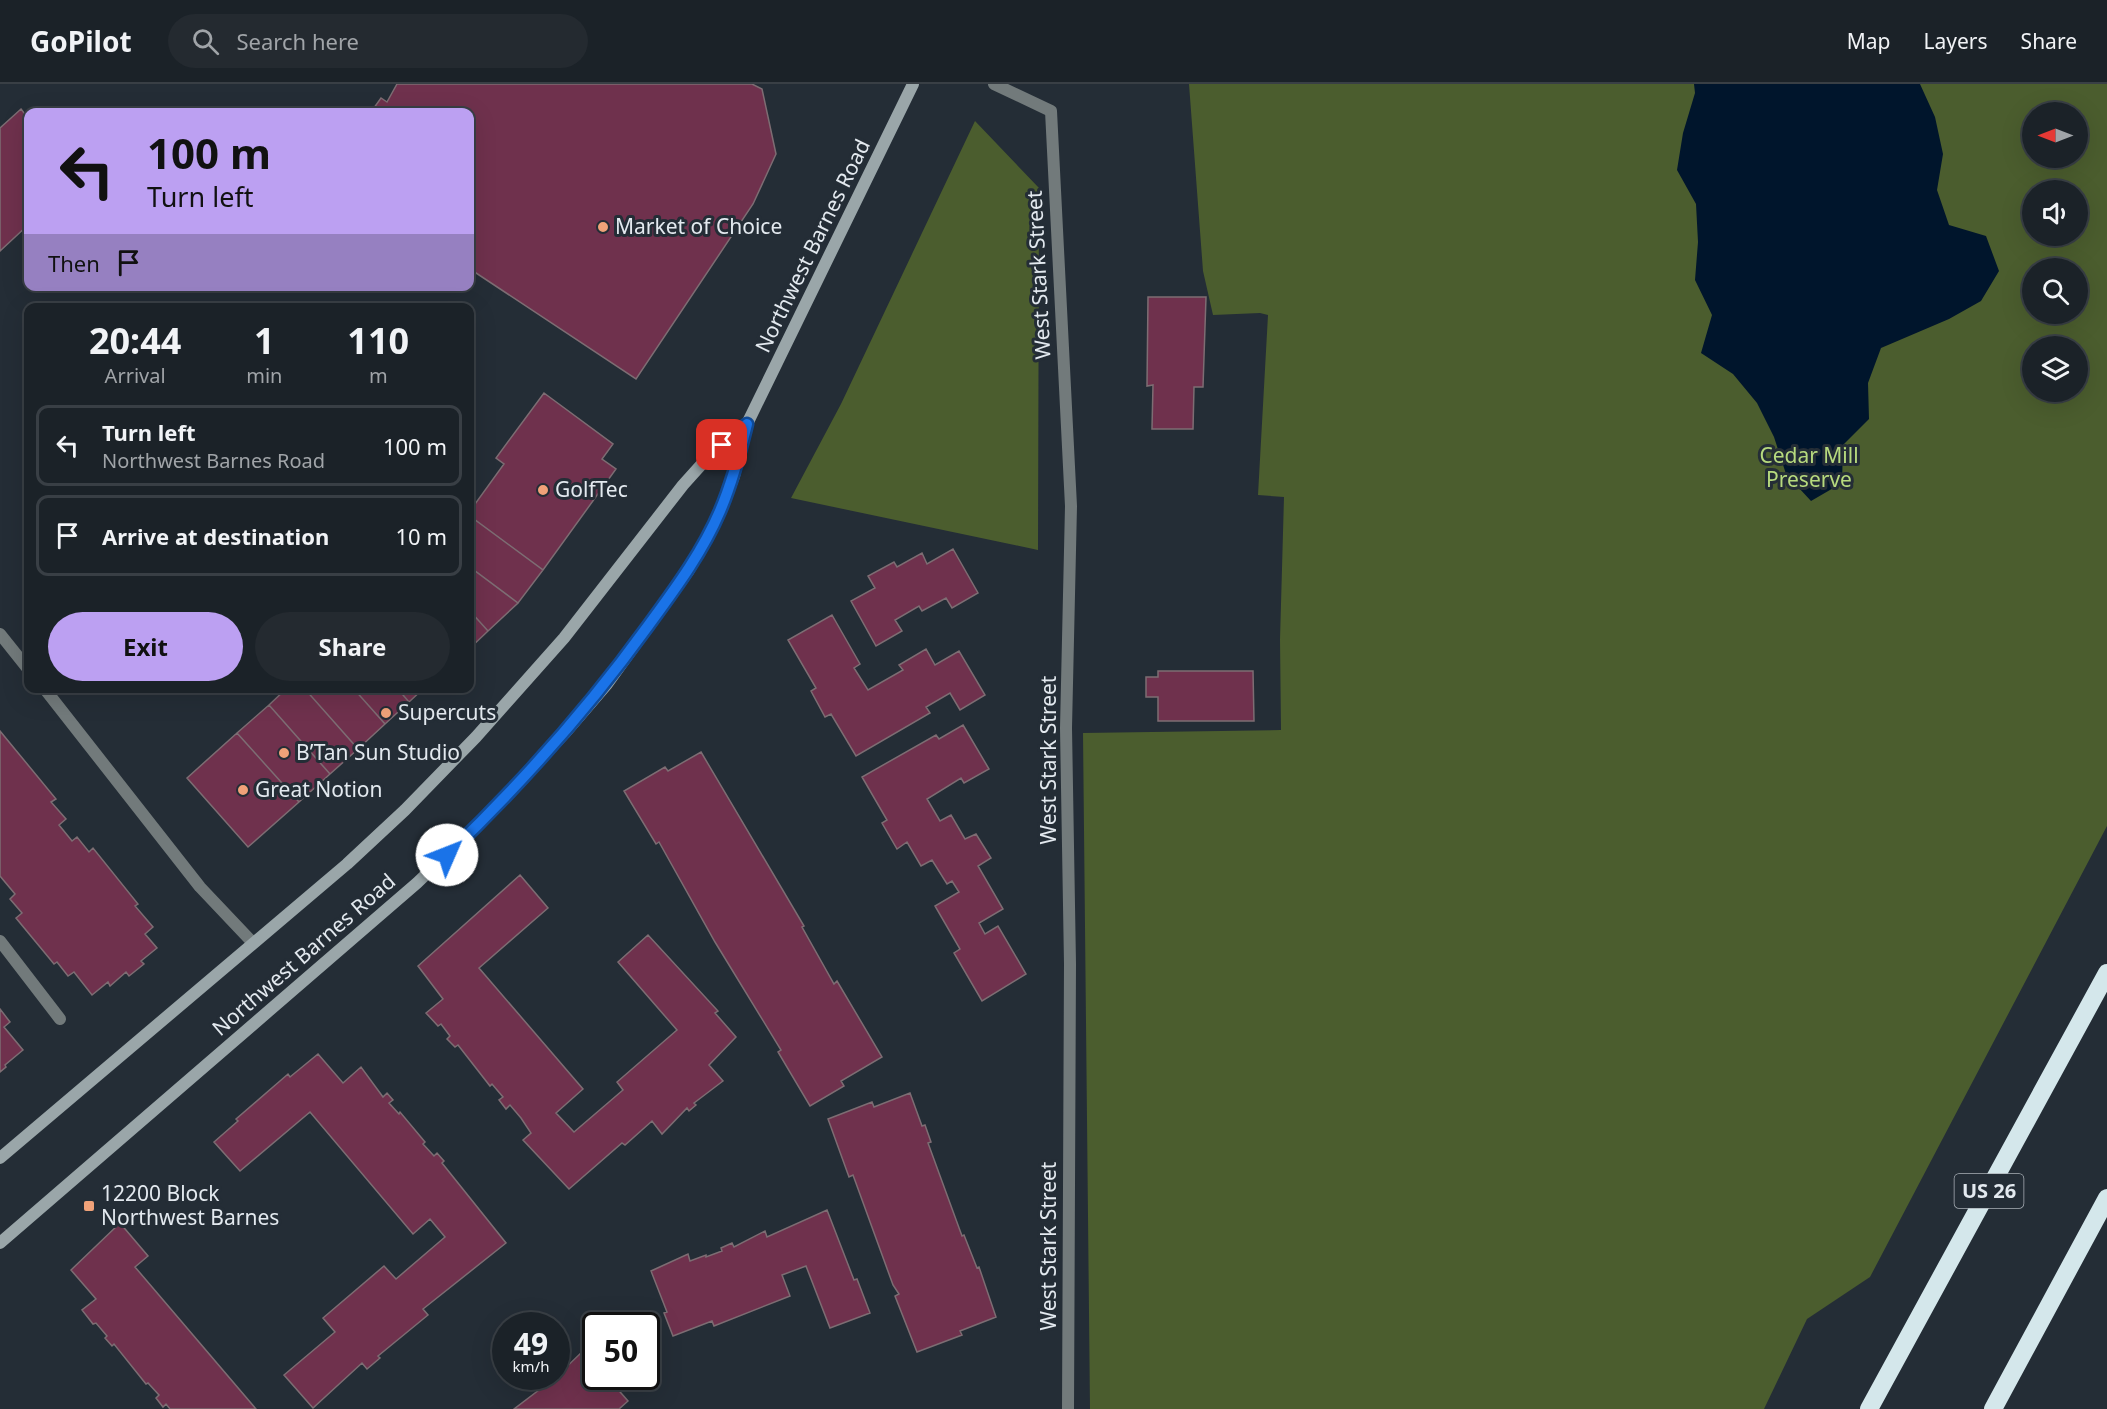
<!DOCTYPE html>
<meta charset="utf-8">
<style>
body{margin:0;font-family:"Noto Sans",sans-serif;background:#242a30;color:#f1f3f6;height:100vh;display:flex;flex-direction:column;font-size:22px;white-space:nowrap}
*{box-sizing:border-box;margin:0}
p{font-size:20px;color:#a0a4a8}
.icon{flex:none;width:33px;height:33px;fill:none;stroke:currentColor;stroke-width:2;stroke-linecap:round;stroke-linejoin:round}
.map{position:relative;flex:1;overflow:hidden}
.sheet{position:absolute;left:24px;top:219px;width:450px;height:390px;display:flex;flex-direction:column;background:#1b2228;border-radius:12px;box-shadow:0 6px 24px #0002,0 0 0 2px #393f45}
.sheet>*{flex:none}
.guide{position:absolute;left:24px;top:24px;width:450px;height:183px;border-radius:12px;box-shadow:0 6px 24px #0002,0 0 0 2px #393f45;background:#bca0f2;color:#111;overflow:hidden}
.needle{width:39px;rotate:270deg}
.buttons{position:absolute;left:2022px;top:18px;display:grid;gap:12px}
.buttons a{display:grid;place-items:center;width:66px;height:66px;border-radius:50%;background:#1b2228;box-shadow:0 6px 24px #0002,0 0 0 2px #393f45;font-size:30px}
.speed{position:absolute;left:492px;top:1228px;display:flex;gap:12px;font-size:30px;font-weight:700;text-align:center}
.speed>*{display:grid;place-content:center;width:78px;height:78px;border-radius:50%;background:#1b2228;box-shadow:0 6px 24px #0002,0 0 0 2px #393f45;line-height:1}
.speed small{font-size:15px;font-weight:400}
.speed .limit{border:3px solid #111;border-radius:9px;background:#fff;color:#111}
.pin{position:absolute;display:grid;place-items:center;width:51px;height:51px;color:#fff;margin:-26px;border-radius:12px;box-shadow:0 3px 9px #0006}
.me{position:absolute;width:66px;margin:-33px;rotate:46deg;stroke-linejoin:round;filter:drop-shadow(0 0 4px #0008)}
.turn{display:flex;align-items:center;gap:21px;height:126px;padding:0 24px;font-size:27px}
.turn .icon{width:78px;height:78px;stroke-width:2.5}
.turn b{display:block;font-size:42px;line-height:51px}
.then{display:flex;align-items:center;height:57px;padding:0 24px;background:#0003;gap:12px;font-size:22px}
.eta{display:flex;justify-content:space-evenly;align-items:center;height:102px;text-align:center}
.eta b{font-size:36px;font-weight:700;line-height:42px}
.primary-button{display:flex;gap:12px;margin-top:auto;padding:12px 24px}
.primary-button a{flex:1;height:69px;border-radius:36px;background:#bca0f2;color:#111;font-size:24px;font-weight:700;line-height:69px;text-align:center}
.primary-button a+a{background:#242a30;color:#f1f3f6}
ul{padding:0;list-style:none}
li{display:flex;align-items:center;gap:18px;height:81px;margin:0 12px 9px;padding:0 12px;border:3px solid #393f45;border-radius:12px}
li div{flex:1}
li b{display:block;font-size:22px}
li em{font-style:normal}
header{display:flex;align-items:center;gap:36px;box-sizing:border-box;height:84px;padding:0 30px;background:#1b2228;border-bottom:2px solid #393f45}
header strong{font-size:28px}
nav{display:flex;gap:33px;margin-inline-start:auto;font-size:21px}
.search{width:420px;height:54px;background:#242a30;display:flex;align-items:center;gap:15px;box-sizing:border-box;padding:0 21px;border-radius:33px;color:#a0a4a8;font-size:22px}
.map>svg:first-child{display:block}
</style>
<header>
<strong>GoPilot</strong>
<div class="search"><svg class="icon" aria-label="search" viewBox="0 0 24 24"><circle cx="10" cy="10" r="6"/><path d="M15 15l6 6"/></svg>Search here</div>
<nav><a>Map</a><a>Layers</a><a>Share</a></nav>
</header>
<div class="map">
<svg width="2107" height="1325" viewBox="0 0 2107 1325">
<rect width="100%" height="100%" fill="#242d36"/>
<path fill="#4b5d2e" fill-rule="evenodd" d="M 1189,0 L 2107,0 L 2107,742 L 1870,1193 L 1807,1235 L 1764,1325 L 1090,1325 L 1083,649 L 1281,646 L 1280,556 L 1284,413 L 1258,411 L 1268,231 L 1260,229 L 1213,231 L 1203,187 ZM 2032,28 L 2078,28 L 2078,74 L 2032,74 ZM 2032,106 L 2078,106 L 2078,152 L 2032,152 ZM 2032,184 L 2078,184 L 2078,230 L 2032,230 ZM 2032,262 L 2078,262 L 2078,308 L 2032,308 Z
M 975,37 L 1039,104 L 1038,466 L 791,414 L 841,320 Z"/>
<path fill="#00152c" d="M 1694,0 L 1920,0 L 1935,33 L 1943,70 L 1937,106 L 1949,141 L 1986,152 L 1999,187 L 1981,217 L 1949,235 L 1881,264 L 1868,299 L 1869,335 L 1843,361 L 1842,399 L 1811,417 L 1786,390 L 1774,353 L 1757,319 L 1733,290 L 1701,269 L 1712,231 L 1695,196 L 1698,158 L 1696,120 L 1677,86 L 1683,49 L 1695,9 Z"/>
<path fill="#6f314d" stroke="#7d6d73" stroke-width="1.5" d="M 397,0 L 752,0 L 762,5 L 776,70 L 753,120 L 636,295 L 470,185 L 470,28 L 371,28 L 381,14 L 387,18 Z
M 21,25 L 28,34 L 28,141 L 0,167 L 0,44 Z
M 1148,213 L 1206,213 L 1203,303 L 1194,303 L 1193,345 L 1152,345 L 1153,301 L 1147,302 Z
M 544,309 L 613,360 L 602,375 L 616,385 L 543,486 L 470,432 L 470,427 L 504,380 L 496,374 Z
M 470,432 L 543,486 L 518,519 L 470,483 Z
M 953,465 L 978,509 L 952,524 L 946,514 L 922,527 L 919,522 L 895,536 L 902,547 L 876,562 L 851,517 L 875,504 L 868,492 L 894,478 L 897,483 L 922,469 L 927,480 Z
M 470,483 L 518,519 L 488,547 L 470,527 Z
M 470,527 L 488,547 L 470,564 Z
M 832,531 L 860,580 L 854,584 L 868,606 L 903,586 L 899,581 L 926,565 L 935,581 L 959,567 L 985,611 L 960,626 L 950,609 L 926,623 L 930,629 L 856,672 L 831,630 L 825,633 L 811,607 L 816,604 L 788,556 Z
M 1158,587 L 1253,587 L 1254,637 L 1158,637 L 1158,613 L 1146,613 L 1146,593 L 1158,593 Z
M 287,604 L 304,604 L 358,665 L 330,690 L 269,621 Z
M 304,604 L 353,604 L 385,640 L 358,665 Z
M 353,604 L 397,604 L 409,618 L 385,640 Z
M 397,604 L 424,604 L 409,618 Z
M 269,621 L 330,690 L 299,718 L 237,649 Z
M 963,641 L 989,685 L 964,699 L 961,694 L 927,715 L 940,737 L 951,731 L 965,755 L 976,750 L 991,774 L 978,782 L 1003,825 L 979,839 L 985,850 L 998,842 L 1026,890 L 982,917 L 954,869 L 960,865 L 935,822 L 959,808 L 952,797 L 947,800 L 932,776 L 921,782 L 907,758 L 897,765 L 882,739 L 887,736 L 862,693 L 936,651 L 939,655 Z
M 0,647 L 56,715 L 51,718 L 66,735 L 59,741 L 72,757 L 77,753 L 89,768 L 93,764 L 138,820 L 135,822 L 153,843 L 145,850 L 157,864 L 141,877 L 144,880 L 129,892 L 126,888 L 110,902 L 108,898 L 92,911 L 74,888 L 68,892 L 57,878 L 54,880 L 16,834 L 22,829 L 10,815 L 15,810 L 0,792 Z
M 237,649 L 299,718 L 248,763 L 187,694 Z
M 701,668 L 804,842 L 802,843 L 834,900 L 837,897 L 882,973 L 841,997 L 844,1002 L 810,1022 L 778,968 L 781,966 L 715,858 L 659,758 L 656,760 L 624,707 L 665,683 L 668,687 Z
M 520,791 L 548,824 L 479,884 L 583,1005 L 556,1029 L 574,1048 L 623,1006 L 617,998 L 677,946 L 618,878 L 648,851 L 718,927 L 715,929 L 736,953 L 709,981 L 723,997 L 694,1019 L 696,1021 L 689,1027 L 687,1024 L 662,1050 L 652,1037 L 625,1061 L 622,1059 L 569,1105 L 523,1056 L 531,1049 L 521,1034 L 510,1021 L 506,1025 L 499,1016 L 503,1013 L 492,1000 L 490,1002 L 458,961 L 455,963 L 447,955 L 450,952 L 441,940 L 438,942 L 426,929 L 443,915 L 418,882 Z
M 0,925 L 10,938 L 4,943 L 23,966 L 5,981 L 6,983 L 0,988 Z
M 318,970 L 343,999 L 361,983 L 383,1013 L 387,1009 L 393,1016 L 389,1019 L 399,1030 L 400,1028 L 425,1058 L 423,1060 L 434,1072 L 437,1069 L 444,1077 L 442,1079 L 506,1159 L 423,1225 L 428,1231 L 378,1272 L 380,1274 L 367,1285 L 362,1279 L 313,1324 L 284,1291 L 335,1248 L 323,1234 L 384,1182 L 396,1195 L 445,1153 L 430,1135 L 413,1150 L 310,1028 L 240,1087 L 214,1058 L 238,1037 L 236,1035 L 288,990 L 290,993 Z
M 910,1009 L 922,1042 L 925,1041 L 931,1058 L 928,1059 L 962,1152 L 964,1151 L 977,1184 L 979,1183 L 996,1233 L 960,1247 L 962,1251 L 917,1268 L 895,1212 L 899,1210 L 893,1201 L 853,1091 L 849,1093 L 828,1035 L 872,1018 L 874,1023 Z
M 827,1126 L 854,1196 L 857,1195 L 870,1229 L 830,1244 L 806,1182 L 782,1191 L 790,1212 L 714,1242 L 712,1237 L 673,1252 L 664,1229 L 667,1228 L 651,1187 L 688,1170 L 690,1177 L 706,1171 L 706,1173 L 722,1167 L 721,1164 L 732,1159 L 734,1163 L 765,1147 L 767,1153 Z
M 120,1139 L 148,1172 L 135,1183 L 256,1325 L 170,1325 L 166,1320 L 163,1323 L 156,1314 L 159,1311 L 148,1299 L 146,1300 L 114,1260 L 112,1262 L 105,1254 L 107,1252 L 96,1239 L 93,1240 L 82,1226 L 96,1215 L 71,1186 Z
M 584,1266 L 596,1280 L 596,1293 L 607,1293 L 628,1317 L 619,1325 L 514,1325 L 556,1293 Z"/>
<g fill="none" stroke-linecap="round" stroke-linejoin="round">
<path stroke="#727a7b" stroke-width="12" d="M 0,857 L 60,935"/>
<path stroke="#727a7b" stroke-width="12" d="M 994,0 L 1051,27 L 1071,422 L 1066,644 L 1070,880 L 1068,1325
M 0,550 L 28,585
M 44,604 L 200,803 L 253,859"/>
<path stroke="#9aa6a9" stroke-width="12" d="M 0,1074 L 347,780 L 405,726 L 476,653 L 564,554 L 683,401 L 710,371 L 747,340
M 0,1159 L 417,799 L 491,728 L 564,650 L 607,600 L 689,486 L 720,428 L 734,392 L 747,340 L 913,0"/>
<path stroke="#d4e7eb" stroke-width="18" d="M 1869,1325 L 2107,889
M 1993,1325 L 2107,1114"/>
</g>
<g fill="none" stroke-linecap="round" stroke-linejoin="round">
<defs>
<path id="route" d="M 447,771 C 521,700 588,625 648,542 C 675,505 702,469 720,427 C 732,399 740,369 747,340 L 722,361"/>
</defs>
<use href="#route" stroke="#114b97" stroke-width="15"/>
<use href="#route" stroke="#1a73e8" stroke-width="10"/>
</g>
<g fill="#f0a279" stroke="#242d36" stroke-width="2">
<circle cx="603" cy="143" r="6"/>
<circle cx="543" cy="406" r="6"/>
<circle cx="386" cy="629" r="6"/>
<circle cx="284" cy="669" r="6"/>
<circle cx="243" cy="706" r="6"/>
<rect x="83" y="1116" width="12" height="12" rx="3"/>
</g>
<g text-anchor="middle" stroke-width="6" stroke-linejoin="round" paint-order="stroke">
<rect fill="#242d36" stroke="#aab1b8" stroke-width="1.5" x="1954.5" y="1090" width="69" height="34" rx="4.5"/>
<g font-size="20" font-weight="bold" fill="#e3e9ef">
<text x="1989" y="1114">US 26</text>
</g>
<g font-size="21" fill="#e3e9ef" stroke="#242d36" text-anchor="start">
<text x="615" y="150">Market of Choice</text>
<text x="555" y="413">GolfTec</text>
<text x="398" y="636">Supercuts</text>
<text x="296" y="676">B’Tan Sun Studio</text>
<text x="255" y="713">Great Notion</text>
<text x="101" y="1117">12200 Block<tspan x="101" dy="24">Northwest Barnes</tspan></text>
</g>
<g font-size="21" fill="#e3e9ef" stroke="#242d36">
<text transform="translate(813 162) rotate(-64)" y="7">Northwest Barnes Road</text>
<text transform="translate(1039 191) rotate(-93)" y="7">West Stark Street</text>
<text transform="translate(1049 676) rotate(-90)" y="7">West Stark Street</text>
<text transform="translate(304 871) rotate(-41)" y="7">Northwest Barnes Road</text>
<text transform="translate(1049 1162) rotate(-90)" y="7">West Stark Street</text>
</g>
<g font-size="21" fill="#b7da7e" stroke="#242d36">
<text x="1809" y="379">Cedar Mill<tspan x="1809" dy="24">Preserve</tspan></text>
</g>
</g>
</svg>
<div class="buttons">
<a><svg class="needle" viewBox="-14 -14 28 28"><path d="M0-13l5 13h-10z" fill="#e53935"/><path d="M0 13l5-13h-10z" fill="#a0a4a8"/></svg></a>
<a><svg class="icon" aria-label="sound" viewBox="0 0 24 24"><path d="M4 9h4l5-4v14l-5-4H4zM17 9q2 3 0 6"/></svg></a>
<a><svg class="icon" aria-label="search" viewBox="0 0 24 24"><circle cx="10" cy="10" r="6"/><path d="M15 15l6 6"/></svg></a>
<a><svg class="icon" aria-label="layers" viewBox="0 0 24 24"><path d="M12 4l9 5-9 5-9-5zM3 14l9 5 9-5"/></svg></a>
</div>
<div class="speed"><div>49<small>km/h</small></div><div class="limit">50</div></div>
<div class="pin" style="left:722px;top:361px;background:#d93025"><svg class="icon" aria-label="arrive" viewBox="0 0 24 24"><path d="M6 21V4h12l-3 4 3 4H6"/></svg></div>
<svg class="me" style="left:447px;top:771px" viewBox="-20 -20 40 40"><circle r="19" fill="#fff"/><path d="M0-13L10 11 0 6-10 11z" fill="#1a73e8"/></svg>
<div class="guide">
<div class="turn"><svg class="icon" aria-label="left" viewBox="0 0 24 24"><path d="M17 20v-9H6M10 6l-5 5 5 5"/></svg><div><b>100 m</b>Turn left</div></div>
<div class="then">Then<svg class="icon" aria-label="arrive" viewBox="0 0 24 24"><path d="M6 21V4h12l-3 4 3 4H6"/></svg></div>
</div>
<section class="sheet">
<div class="eta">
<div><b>20:44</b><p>Arrival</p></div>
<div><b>1</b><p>min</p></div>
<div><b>110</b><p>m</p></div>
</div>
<ul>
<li><svg class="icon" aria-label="left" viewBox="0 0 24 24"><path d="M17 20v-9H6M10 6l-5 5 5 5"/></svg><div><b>Turn left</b><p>Northwest Barnes Road</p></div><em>100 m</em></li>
<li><svg class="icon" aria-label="arrive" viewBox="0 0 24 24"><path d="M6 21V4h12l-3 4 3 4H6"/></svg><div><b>Arrive at destination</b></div><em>10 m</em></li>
</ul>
<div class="primary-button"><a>Exit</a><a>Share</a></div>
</section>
</div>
